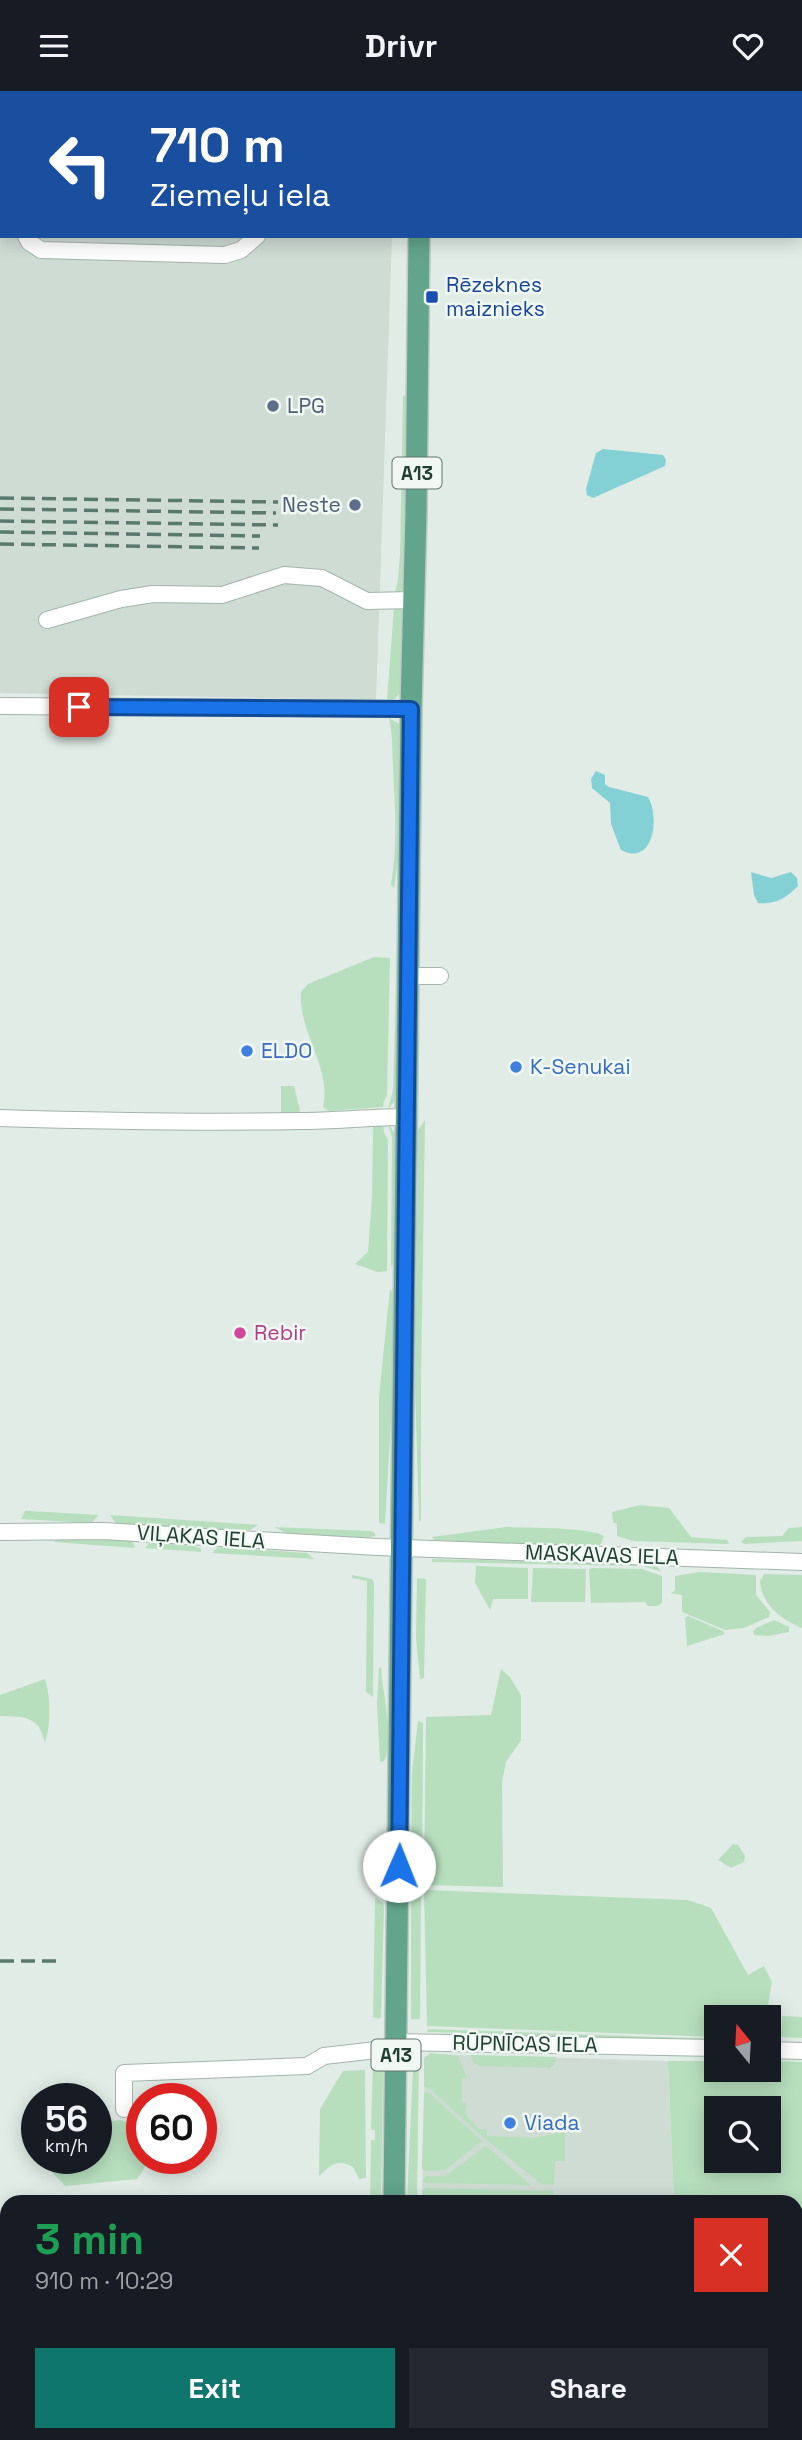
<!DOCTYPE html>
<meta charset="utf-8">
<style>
body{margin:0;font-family:"Space Grotesk",sans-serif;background:#242831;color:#f1f3f6;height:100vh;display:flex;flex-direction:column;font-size:26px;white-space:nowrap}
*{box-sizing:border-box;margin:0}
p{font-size:23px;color:#9ea1a6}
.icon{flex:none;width:38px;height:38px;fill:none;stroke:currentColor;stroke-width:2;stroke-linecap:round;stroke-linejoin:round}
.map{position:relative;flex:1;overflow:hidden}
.sheet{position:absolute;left:0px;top:2104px;width:803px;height:247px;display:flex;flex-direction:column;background:#171b24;border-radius:21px 21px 0 0;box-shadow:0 4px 18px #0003}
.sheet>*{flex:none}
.top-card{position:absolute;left:0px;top:0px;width:803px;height:147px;box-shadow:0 4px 18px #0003;background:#1a4fa0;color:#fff;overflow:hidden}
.needle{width:46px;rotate:342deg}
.buttons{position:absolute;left:704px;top:1914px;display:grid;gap:14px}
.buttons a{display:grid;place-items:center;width:77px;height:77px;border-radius:0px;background:#171b24;box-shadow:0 4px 18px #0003;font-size:35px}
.speed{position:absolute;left:21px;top:1992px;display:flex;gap:14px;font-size:35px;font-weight:700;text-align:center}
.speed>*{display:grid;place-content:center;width:91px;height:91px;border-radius:50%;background:#171b24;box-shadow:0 4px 18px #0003;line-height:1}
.speed small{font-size:18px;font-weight:400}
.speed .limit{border:10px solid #d22;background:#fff;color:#111}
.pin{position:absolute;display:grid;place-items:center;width:60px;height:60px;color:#fff;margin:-30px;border-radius:14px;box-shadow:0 4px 10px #0006}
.me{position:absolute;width:77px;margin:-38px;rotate:1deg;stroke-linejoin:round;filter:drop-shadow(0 0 5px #0008)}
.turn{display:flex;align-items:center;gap:24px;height:147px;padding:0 35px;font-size:32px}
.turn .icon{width:91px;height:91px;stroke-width:2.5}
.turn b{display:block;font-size:49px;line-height:60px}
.round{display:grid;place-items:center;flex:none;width:74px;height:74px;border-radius:0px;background:#242831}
.summary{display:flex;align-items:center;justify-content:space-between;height:119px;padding:0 35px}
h1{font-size:42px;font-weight:600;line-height:52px;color:#1e9e55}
.primary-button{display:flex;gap:14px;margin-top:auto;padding:14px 35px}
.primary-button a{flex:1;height:80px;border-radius:0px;background:#0f766e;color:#fff;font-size:28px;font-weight:600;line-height:80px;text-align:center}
.primary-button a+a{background:#242831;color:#f1f3f6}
header{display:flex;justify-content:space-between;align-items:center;height:91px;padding:0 35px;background:#171b24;font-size:32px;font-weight:600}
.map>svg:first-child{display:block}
</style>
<header><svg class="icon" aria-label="menu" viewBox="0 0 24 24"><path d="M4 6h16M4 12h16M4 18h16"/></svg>Drivr<svg class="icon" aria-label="heart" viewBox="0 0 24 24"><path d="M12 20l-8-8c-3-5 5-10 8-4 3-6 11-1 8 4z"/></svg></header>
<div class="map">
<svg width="802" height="2349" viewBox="0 0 802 2349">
<rect width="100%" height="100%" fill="#e0ece5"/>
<path fill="#cedcd4" d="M 0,0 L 397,0 L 2,2 L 2,145 L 392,145 L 376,609 L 0,602 Z
M 431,1963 L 668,1970 L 674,2110 L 422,2110 L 425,1968 Z
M 0,2183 L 7,2183 L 7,2343 L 36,2343 L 36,2349 L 0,2349 Z
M 796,2281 L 802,2303 L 802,2349 L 660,2349 L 658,2343 L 796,2343 Z"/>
<path fill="#b7dfbe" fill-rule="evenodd" d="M 411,304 L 405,347 L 407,496 L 402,503 L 394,506 L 398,489 L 400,464 L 403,305 Z
M 394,517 L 403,518 L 401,601 L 395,608 L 387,609 Z
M 389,627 L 401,634 L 399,761 L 394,797 L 391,794 C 398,750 395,719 393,675 C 392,659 393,644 389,627 Z
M 374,866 L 390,867 L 387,1005 L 384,1010 L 383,1016 L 328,1020 L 323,1016 C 332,977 298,941 301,901 L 308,893 Z
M 396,902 L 396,1004 L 395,1010 L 388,1018 L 393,999 Z
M 281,995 L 294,995 L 300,1020 L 298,1023 L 281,1023 Z
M 425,1029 L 421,1289 L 421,1429 L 419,1431 L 415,1293 L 418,1062 L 418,1039 Z
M 383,1032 L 384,1042 L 388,1049 L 387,1180 L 378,1181 L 355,1173 L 368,1161 L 372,1106 L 373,1036 L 374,1033 Z
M 388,1032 L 395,1043 L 394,1170 L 391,1177 L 392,1047 Z
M 390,1198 L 393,1202 L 393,1214 L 392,1311 L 385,1433 L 379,1432 L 379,1305 Z
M 640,1414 L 669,1417 L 691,1446 L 727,1449 L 729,1453 L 634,1450 L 617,1445 L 617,1433 L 613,1431 L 612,1421 Z
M 25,1420 L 30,1420 L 99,1424 L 91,1432 L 21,1428 Z
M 110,1424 L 258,1434 L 250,1439 L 118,1435 Z
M 275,1436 L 371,1440 L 375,1442 L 375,1445 L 365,1447 L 285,1442 Z
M 506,1436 C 527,1437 589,1436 604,1445 L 601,1453 L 593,1457 L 435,1449 L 432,1446 Z
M 802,1436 L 802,1450 L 745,1453 L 741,1451 L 746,1446 L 782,1445 L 789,1437 Z
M 57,1448 L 130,1448 L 133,1450 L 135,1457 L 54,1451 Z
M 151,1450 L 194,1455 L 201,1458 L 201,1461 L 145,1457 Z
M 222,1456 L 307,1462 L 314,1468 L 212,1462 L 217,1457 Z
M 432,1468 L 653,1472 L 662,1481 L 643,1475 L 432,1471 Z
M 476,1475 L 528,1477 L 528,1508 L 493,1508 L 490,1519 L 475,1492 Z
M 533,1477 L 586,1478 L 585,1511 L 531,1511 Z
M 592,1477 L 642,1478 L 662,1485 L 662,1512 L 657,1515 L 648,1515 L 645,1511 L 591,1512 L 589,1479 Z
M 699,1481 L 756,1484 L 756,1504 L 770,1521 L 769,1526 L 744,1537 L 725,1539 L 682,1521 L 682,1504 L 671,1502 L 675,1499 L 675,1485 Z
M 764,1483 L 802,1484 L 802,1537 C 780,1528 762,1514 760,1490 Z
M 352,1484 L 372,1488 L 374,1492 L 373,1606 L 366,1601 L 367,1490 L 352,1487 Z
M 417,1487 L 426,1488 L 424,1587 L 420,1588 L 416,1547 Z
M 688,1525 L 723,1540 L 725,1543 L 687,1555 L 685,1527 Z
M 774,1529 L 789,1536 L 789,1541 L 768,1545 L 754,1544 L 753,1541 L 756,1537 Z
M 381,1576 C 382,1599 395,1650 384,1670 L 380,1671 L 377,1613 L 379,1577 Z
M 501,1578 L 510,1586 L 521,1604 L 521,1649 L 506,1671 L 502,1691 L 503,1796 L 424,1794 L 426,1626 L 491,1624 Z
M 45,1588 C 51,1608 51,1632 45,1652 C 39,1624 24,1626 0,1625 L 0,1604 Z
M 418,1630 L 423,1632 L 423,1646 L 422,1795 L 415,1794 L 412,1791 L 411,1786 L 412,1681 Z
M 733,1753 L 738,1754 L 745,1765 L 744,1771 L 731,1777 L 718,1769 Z
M 424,1799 L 688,1809 L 711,1817 L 748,1884 L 764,1875 L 772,1891 L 766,1927 L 716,1927 L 716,1946 L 427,1935 Z
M 421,1803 L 420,1928 L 411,1928 L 411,1811 Z
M 375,1806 L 383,1812 L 384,1816 L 381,1926 L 379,1928 L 373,1926 Z
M 782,1925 L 802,1926 L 802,1947 L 781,1946 Z
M 428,1938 L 716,1948 L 716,1951 L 427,1941 Z
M 431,1962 L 458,1965 L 467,1987 L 462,1987 L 462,2012 L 466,2012 L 465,2022 L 478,2038 L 487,2039 L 487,2045 L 533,2047 L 565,2041 L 565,2070 L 555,2070 L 554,2094 L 541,2093 L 477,2041 L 431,1999 L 424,1996 L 424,1967 Z
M 419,1963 L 417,2110 L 407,2110 L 413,1978 L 414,1969 Z
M 471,1964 L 556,1966 L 555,1972 L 550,1977 L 481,1975 L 473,1972 Z
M 373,1970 L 379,1973 L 383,1979 L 381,2110 L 370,2110 L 371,2049 L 375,2049 L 375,2039 L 371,2039 Z
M 668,1970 L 716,1970 L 716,1979 L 768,1979 L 768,1970 L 802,1971 L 802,2182 L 798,2183 L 796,2169 L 796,2110 L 674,2110 ZM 716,2018 L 768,2018 L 768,2070 L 716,2070 Z
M 365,1979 L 366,2087 L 359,2088 L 353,2076 C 337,2067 330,2075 319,2085 L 320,2018 L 343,1980 Z
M 424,2001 L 429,2002 L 482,2050 L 445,2079 L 424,2080 L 422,2078 Z
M 121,2029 L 140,2038 L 142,2067 L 147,2067 L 145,2076 L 137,2088 L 65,2095 L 51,2080 L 48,2067 L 96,2067 L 96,2032 Z
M 486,2055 L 531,2094 L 426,2092 L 422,2090 L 426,2085 L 445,2085 Z
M 426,2097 L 554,2100 L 554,2110 L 423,2109 L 422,2099 Z
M 419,2343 L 479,2343 L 479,2349 L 419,2349 Z"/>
<path fill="#84d1d5" d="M 603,358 L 663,364 L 666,369 L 665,375 L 593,407 L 587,404 L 586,398 L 596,362 Z
M 596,680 L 605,684 L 605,693 L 609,696 L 648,706 C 660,726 654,776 621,759 L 611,733 L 610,712 L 592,697 L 591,688 Z
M 751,781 L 771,787 L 791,781 L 797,787 L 798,795 C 786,807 775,814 758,812 L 754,804 Z"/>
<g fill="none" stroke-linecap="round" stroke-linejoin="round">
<defs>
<path id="minor" d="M 9,2 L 10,0
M 0,14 L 2,11
M 0,104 L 2,106
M 26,145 L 29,151 L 41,159 L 225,164 L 241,159 L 257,145
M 47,529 L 121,508 L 153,503 L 222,504 L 284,484 L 322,487 L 367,510 L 413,509
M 0,615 L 411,618
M 408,885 L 440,885
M 0,1027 C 100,1030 200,1032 300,1030 C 336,1030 371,1026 407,1026
M 0,1441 L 103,1440 L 377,1456 L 802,1471
M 768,1959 L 802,1960
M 124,2018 L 124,1982 L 307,1975 L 324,1965 L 385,1958 L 396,1951 L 716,1957"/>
<path id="major" d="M 421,2 L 421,0
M 394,2110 L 411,618 L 416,423 L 419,145
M 391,2349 L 391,2343"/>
</defs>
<use href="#minor" stroke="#a3b4ac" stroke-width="18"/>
<use href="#major" stroke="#c1c9c6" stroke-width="24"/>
<use href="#minor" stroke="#fff" stroke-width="16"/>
<use href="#major" stroke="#62a48c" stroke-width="21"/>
<path stroke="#5a796d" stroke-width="3.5" stroke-dasharray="14 7" stroke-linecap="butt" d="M 0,407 L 278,411
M 0,418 L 276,422
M 0,430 L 278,434
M 0,441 L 260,445
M 0,453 L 259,457
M 0,1870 L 62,1870"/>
</g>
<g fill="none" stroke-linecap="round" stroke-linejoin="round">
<defs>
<path id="route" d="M 79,616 L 411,618 L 399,1775"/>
</defs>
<use href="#route" stroke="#114b97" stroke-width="18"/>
<use href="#route" stroke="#1a73e8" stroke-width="12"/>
</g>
<rect fill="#1a4fb4" stroke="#f1f8f4" stroke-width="2.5" x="425" y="199" width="14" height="14" rx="3.5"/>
<g fill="#5c6f8a" stroke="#f1f8f4" stroke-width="2.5">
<circle cx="273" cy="315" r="7"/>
<circle cx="355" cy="414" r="7"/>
</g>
<g fill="#3f7fe0" stroke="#f1f8f4" stroke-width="2.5">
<circle cx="247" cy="960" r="7"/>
<circle cx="516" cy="976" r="7"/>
<circle cx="510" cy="2032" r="7"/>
</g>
<circle fill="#d1479c" stroke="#f1f8f4" stroke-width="2.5" cx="240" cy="1242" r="7"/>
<g text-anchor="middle" stroke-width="5" stroke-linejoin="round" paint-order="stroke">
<g fill="#f1f8f4" stroke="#5f766c" stroke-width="2">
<rect x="392.5" y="366.5" width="49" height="31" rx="5"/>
<rect x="371.5" y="1948.5" width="49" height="31" rx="5"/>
</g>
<g font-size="19" font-weight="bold" fill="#203e32">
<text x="417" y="389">A13</text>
<text x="396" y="1971">A13</text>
</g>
<g font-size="21" fill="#164399" stroke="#f1f8f4" text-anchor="start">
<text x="446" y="201">Rēzeknes<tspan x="446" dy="24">maiznieks</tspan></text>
</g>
<g font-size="21" fill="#4e5e75" stroke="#f1f8f4" text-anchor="start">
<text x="287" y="322">LPG</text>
<text x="341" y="421" text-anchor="end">Neste</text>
</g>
<g font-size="21" fill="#366cbe" stroke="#f1f8f4" text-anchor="start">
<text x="261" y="967">ELDO</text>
<text x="530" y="983">K-Senukai</text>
<text x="524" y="2039">Viada</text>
</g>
<g font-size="21" fill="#b23c85" stroke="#f1f8f4" text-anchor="start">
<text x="254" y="1249">Rebir</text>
</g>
<g font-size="21" fill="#203e32" stroke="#f1f8f4">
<text transform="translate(201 1446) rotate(4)" y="7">VIĻAKAS IELA</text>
<text transform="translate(602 1464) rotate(2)" y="7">MASKAVAS IELA</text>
<text transform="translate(525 1953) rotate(1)" y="7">RŪPNĪCAS IELA</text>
</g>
</g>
</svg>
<div class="buttons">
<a><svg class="needle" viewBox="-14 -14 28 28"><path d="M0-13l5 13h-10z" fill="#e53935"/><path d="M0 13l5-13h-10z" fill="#9ea1a6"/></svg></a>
<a><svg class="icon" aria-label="search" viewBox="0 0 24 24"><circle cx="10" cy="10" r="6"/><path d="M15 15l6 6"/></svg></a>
</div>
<div class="speed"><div>56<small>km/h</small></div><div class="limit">60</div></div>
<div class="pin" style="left:79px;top:616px;background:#d93025"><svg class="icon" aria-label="arrive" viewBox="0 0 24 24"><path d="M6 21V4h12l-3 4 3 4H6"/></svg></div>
<svg class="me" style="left:399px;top:1775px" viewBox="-20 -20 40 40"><circle r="19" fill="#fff"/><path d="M0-13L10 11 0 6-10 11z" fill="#1a73e8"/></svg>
<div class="top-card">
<div class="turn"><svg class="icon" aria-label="left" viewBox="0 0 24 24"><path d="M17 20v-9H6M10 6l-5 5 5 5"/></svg><div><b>710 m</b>Ziemeļu iela</div></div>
</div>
<section class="sheet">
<div class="summary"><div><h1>3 min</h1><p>910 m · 10:29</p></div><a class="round" style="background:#d93025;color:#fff"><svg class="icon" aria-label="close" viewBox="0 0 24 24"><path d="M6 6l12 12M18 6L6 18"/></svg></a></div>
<div class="primary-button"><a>Exit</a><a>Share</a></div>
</section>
</div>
